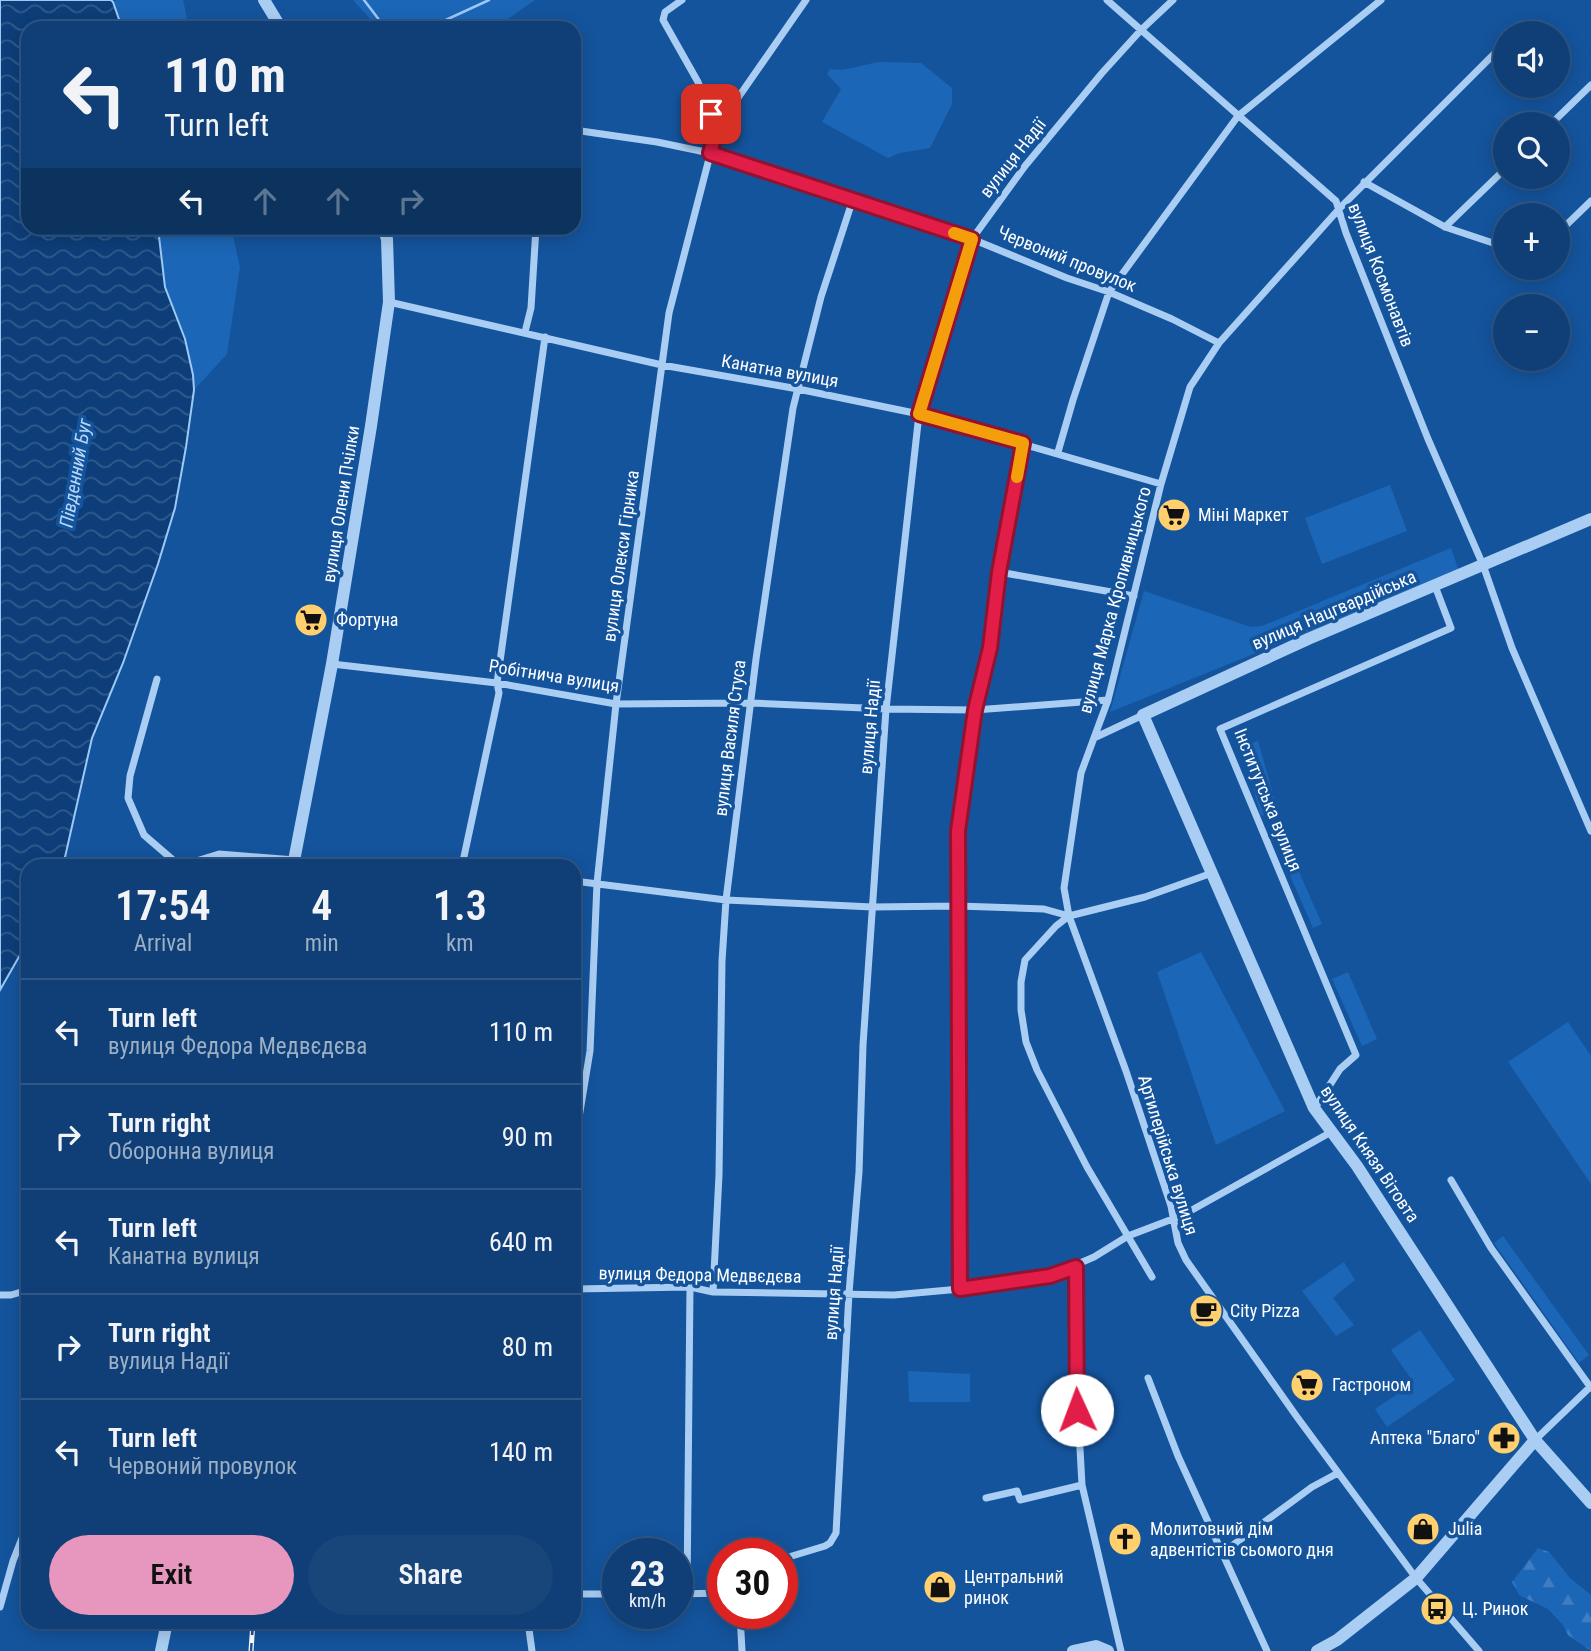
<!DOCTYPE html>
<meta charset="utf-8">
<style>
body{margin:0;font-family:"Roboto Condensed",sans-serif;background:#18467b;color:#f1f3f6;height:100vh;display:flex;flex-direction:column;font-size:26px;white-space:nowrap}
*{box-sizing:border-box;margin:0}
p{font-size:23px;color:#9bafc5}
.icon{flex:none;width:38px;height:38px;fill:none;stroke:currentColor;stroke-width:2;stroke-linecap:round;stroke-linejoin:round}
.map{position:relative;flex:1;overflow:hidden}
.panel{position:absolute;left:21px;top:859px;width:560px;height:770px;display:flex;flex-direction:column;background:#0f3f76;border-radius:21px;box-shadow:0 4px 18px #0003,0 0 0 2px #2f5888}
.panel>*{flex:none}
.banner{position:absolute;left:21px;top:21px;width:560px;height:214px;border-radius:21px;box-shadow:0 4px 18px #0003,0 0 0 2px #2f5888;background:#0f3f76;color:#f1f3f6;overflow:hidden}
.fabs{position:absolute;left:1493px;top:21px;display:grid;gap:14px}
.fabs a{display:grid;place-items:center;width:77px;height:77px;border-radius:50%;background:#0f3f76;box-shadow:0 4px 18px #0003,0 0 0 2px #2f5888;font-size:35px}
.speed{position:absolute;left:602px;top:1538px;display:flex;gap:14px;font-size:35px;font-weight:700;text-align:center}
.speed>*{display:grid;place-content:center;width:91px;height:91px;border-radius:50%;background:#0f3f76;box-shadow:0 4px 18px #0003,0 0 0 2px #2f5888;line-height:1}
.speed small{font-size:18px;font-weight:400}
.speed .limit{border:10px solid #d22;background:#fff;color:#111}
.pin{position:absolute;display:grid;place-items:center;width:60px;height:60px;color:#fff;margin:-30px;border-radius:14px;box-shadow:0 4px 10px #0006}
.me{position:absolute;width:77px;margin:-38px;rotate:358deg;stroke-linejoin:round;filter:drop-shadow(0 0 5px #0008)}
.turn{display:flex;align-items:center;gap:24px;height:147px;padding:0 28px;font-size:32px}
.turn .icon{width:91px;height:91px;stroke-width:2.5}
.turn b{display:block;font-size:49px;line-height:60px}
.lanes{display:flex;align-items:center;height:66px;padding:0 28px;background:#0003;justify-content:center;gap:35px;direction:ltr}
.lanes .off{opacity:.35}
.eta{display:flex;justify-content:space-evenly;align-items:center;height:119px;text-align:center}
.eta b{font-size:42px;font-weight:600;line-height:49px}
.cta{display:flex;gap:14px;margin-top:auto;padding:14px 28px}
.cta a{flex:1;height:80px;border-radius:42px;background:#e797bd;color:#111;font-size:28px;font-weight:600;line-height:80px;text-align:center}
.cta a+a{background:#18467b;color:#f1f3f6}
ul{padding:0;list-style:none}
li{display:flex;align-items:center;gap:21px;height:105px;padding:0 28px;border-top:2px solid #2f5888}
li div{flex:1}
li b{display:block;font-size:26px}
li em{font-style:normal}
.map>svg:first-child{display:block}
</style>
<div class="map">
<svg width="1591" height="1651" viewBox="0 0 1591 1651">
<defs>
<pattern id="forest-firs" width="22" height="20" patternUnits="userSpaceOnUse" patternTransform="scale(1.75)"><rect width="22" height="20" fill="#1c66b7"/><path d="M5 1l3.5 6h-7zM16 11l3.5 6h-7z" fill="#3e7dc2"/></pattern>
<pattern id="water-waves" width="16" height="10" patternUnits="userSpaceOnUse" patternTransform="scale(1.75)"><rect width="16" height="10" fill="#0d3e79"/><path d="M0 5q4-4 8 0t8 0" fill="none" stroke="#315b8d"/></pattern>
</defs>
<rect width="100%" height="100%" fill="#14549d"/>
<path fill="#1c66b7" d="M 117,0 L 183,0 L 189,28 L 122,28 L 113,2 Z
M 353,0 L 535,0 L 495,28 L 390,28 L 370,19 Z
M 880,62 L 921,63 L 952,88 L 952,104 L 930,148 L 900,153 L 888,158 L 822,122 L 841,89 L 827,74 L 830,69 C 848,72 862,64 880,62 Z
M 158,228 L 231,228 L 240,267 L 227,354 L 194,390 L 185,339 L 165,287 Z
M 1390,485 L 1407,531 L 1322,564 L 1305,518 Z
M 1451,548 L 1459,571 L 1110,712 L 1144,591 L 1251,627 L 1262,626 Z
M 1258,741 L 1278,811 L 1261,816 L 1241,746 Z
M 1294,860 L 1322,924 L 1313,928 L 1285,864 Z
M 1201,952 L 1285,1111 L 1216,1145 L 1157,972 Z
M 1348,972 L 1377,1039 L 1362,1046 L 1332,979 Z
M 1568,1022 L 1591,1056 L 1591,1184 L 1508,1062 Z
M 1503,1236 L 1589,1355 L 1579,1363 L 1494,1243 Z
M 1344,1262 L 1355,1280 L 1333,1298 L 1354,1325 L 1336,1336 L 1302,1291 Z
M 1420,1330 L 1455,1380 L 1387,1427 L 1375,1409 L 1414,1383 L 1391,1350 Z
M 908,1371 L 970,1374 L 970,1402 L 909,1402 Z"/>
<path fill="url(#forest-firs)" d="M 1538,1548 L 1549,1552 L 1570,1578 L 1591,1595 L 1591,1651 L 1568,1635 L 1563,1625 L 1548,1609 L 1519,1595 L 1512,1582 Z"/>
<path fill="url(#water-waves)" stroke="#9dc9f6" stroke-width="2" d="M 0,0 L 111,0 L 113,2 L 122,28 L 28,28 L 28,228 L 158,228 L 165,287 L 185,339 L 193,375 L 194,390 L 186,447 L 175,508 L 158,564 L 123,663 L 92,738 L 63,866 L 28,866 L 28,941 L 0,990 Z"/>
<g fill="none" stroke-linecap="round" stroke-linejoin="round">
<path stroke="#9dc9f6" stroke-width="2.5" d="M 364,0 L 380,21 L 437,24 L 489,0"/>
<path stroke="#aacef3" stroke-width="7" d="M 682,0 L 665,12 L 663,20 L 698,82 L 717,128
M 1107,0 L 1336,201 L 1346,233 L 1428,439 L 1483,565 L 1512,648 L 1591,831
M 1551,124 L 1591,85
M 574,130 L 657,142 L 710,153 L 853,199 L 972,239 L 1067,278 L 1109,292 L 1172,319 L 1219,343
M 1364,182 L 1445,227 L 1505,247
M 1445,227 L 1505,169
M 1558,233 L 1591,201
M 389,302 L 662,365 L 798,389 L 919,414 L 1161,484
M 525,332 L 531,308 L 536,228
M 1058,452 L 1073,400 L 1109,292 L 1238,116 L 1381,0
M 999,572 L 1134,596
M 332,664 L 497,683 L 616,704 L 751,703 L 886,709 L 975,710 L 1108,700
M 157,679 L 130,776 L 128,798 L 144,835 L 180,866 L 219,854 L 371,866
M 1094,738 L 1143,715
M 462,866 L 499,693 L 497,683 L 545,337
M 574,881 L 726,900 L 872,907 L 958,906 L 1044,909 L 1069,916 L 1145,897 L 1212,873
M 1069,916 L 1126,1071 L 1171,1206 L 1178,1243 L 1186,1260 L 1297,1417 L 1416,1578 L 1479,1651
M 1315,1108 L 1340,1069 L 1356,1055 L 1220,729 L 1451,628 L 1435,586
M 574,1148 L 590,1051 L 597,883 L 616,704 L 669,313 L 717,128 L 806,0
M 1451,1180 L 1491,1248 L 1591,1388
M 1076,1267 L 1075,1358 L 1082,1485 L 1121,1651
M 1152,1277 L 1087,1167 L 1037,1070 L 1026,1042 L 1021,1010 L 1021,982 L 1025,960 L 1056,926 L 1069,916 L 1064,888 L 1081,773 L 1108,700 L 1161,484 L 1190,387 L 1219,343 L 1339,209 L 1505,43
M 574,1289 L 690,1287 L 713,1292 L 894,1295 L 960,1289 L 1050,1276 L 1094,1257 L 1128,1236 L 1183,1215 L 1333,1131
M 960,1289 L 958,831 L 975,710 L 990,648 L 999,572 L 1023,443
M 713,1292 L 719,1175 L 722,961 L 726,900 L 756,659 L 793,408 L 821,297 L 853,199
M 0,1295 L 11,1295 L 28,1290
M 1148,1378 L 1178,1456 L 1267,1651
M 1535,1440 L 1590,1387
M 986,1498 L 1017,1491 L 1020,1500 L 1082,1485
M 1222,1553 L 1312,1487 L 1338,1473
M 782,1559 L 825,1546 L 830,1543 L 836,1533 L 849,1293 L 859,1172 L 863,1045 L 886,709 L 919,414 L 972,239 L 1025,166 L 1102,73 L 1141,30 L 1173,0
M 574,1594 L 618,1594
M 677,1594 L 723,1593
M 687,1594 L 690,1287
M 0,1607 L 13,1561 L 28,1523
M 740,1614 L 742,1651
M 528,1622 L 532,1651"/>
<path stroke="#aacef3" stroke-width="12" d="M 264,0 L 281,28
M 1591,519 L 1308,639 L 1143,715 L 1314,1108 L 1357,1166 L 1535,1440 L 1591,1503
M 293,866 L 332,664 L 371,426 L 389,302 L 387,239 L 383,228
M 161,1651 L 167,1622
M 1073,1651 L 1096,1646 L 1108,1651
M 1317,1651 L 1337,1640 L 1416,1578 L 1535,1440"/>
<defs>
<path id="rail" d="M 251,1651 L 253,1622"/>
</defs>
<use href="#rail" stroke="#fff" stroke-width="5"/>
<use href="#rail" stroke="#14549d" stroke-width="2.5" stroke-dasharray="8" stroke-linecap="butt"/>
</g>
<g fill="none" stroke-linecap="round" stroke-linejoin="round">
<defs>
<path id="route" d="M 711,114 L 717,128 L 710,153 L 972,239 L 919,414 L 1023,443 L 999,572 L 990,648 L 975,710 L 958,831 L 960,1289 L 1050,1276 L 1076,1267 L 1077,1410"/>
</defs>
<use href="#route" stroke="#92132f" stroke-width="18"/>
<use href="#route" stroke="#e11d48" stroke-width="12"/>
<path stroke="#f59e0b" stroke-width="12" d="M 954,233 L 972,239 L 919,414 L 1023,443 L 1017,477"/>
</g>
<defs>
<symbol id="supermarket-disc" viewBox="-11 -11 22 22"><circle r="9.5" fill="#ffd06d" stroke="#14549d"/><path d="M-6-5.5h2.5l.6 2H6L4.5 2H-2.5L-4.4-4H-6ZM-1.5 3.2a1.3 1.3 0 1 0 .1 0ZM3 3.2a1.3 1.3 0 1 0 .1 0Z" fill="#111"/></symbol>
<symbol id="cafe-disc" viewBox="-11 -11 22 22"><circle r="9.5" fill="#ffd06d" stroke="#14549d"/><path d="M-5.5-4.5H6V0H3Q3 3.5 0 3.5H-2.5Q-5.5 3.5-5.5 0ZM3-3.2v2h1.7v-2ZM-6 4.5H4V6H-6Z" fill="#111"/></symbol>
<symbol id="pharmacy-disc" viewBox="-11 -11 22 22"><circle r="9.5" fill="#ffd06d" stroke="#14549d"/><path d="M-2-6h4v4h4v4h-4v4h-4v-4h-4v-4h4Z" fill="#111"/></symbol>
<symbol id="shop-disc" viewBox="-11 -11 22 22"><circle r="9.5" fill="#ffd06d" stroke="#14549d"/><path d="M-5-2.5h2.3a2.7 3.5 0 0 1 5.4 0H5L5.5 6h-11ZM-1.5-2.5h3a1.5 2.3 0 0 0-3 0Z" fill="#111"/></symbol>
<symbol id="church-disc" viewBox="-11 -11 22 22"><circle r="9.5" fill="#ffd06d" stroke="#14549d"/><path d="M-1.2-6h2.4v3.5h3.3v2.4h-3.3V6h-2.4V-.1h-3.3v-2.4h3.3Z" fill="#111"/></symbol>
<symbol id="bus-disc" viewBox="-11 -11 22 22"><circle r="9.5" fill="#ffd06d" stroke="#14549d"/><path d="M-5-6H5V4H4V6H2V4H-2V6H-4V4H-5ZM-3.5-4V0h7V-4ZM-3.5 1.2v1.5H-2V1.2ZM2 1.2v1.5H3.5V1.2Z" fill="#111"/></symbol>
</defs>
<g fill-rule="evenodd">
<use href="#supermarket-disc" x="1155" y="496" width="38" height="38"/>
<use href="#supermarket-disc" x="292" y="601" width="38" height="38"/>
<use href="#cafe-disc" x="1187" y="1292" width="38" height="38"/>
<use href="#supermarket-disc" x="1288" y="1366" width="38" height="38"/>
<use href="#pharmacy-disc" x="1485" y="1419" width="38" height="38"/>
<use href="#shop-disc" x="1404" y="1510" width="38" height="38"/>
<use href="#church-disc" x="1106" y="1520" width="38" height="38"/>
<use href="#shop-disc" x="921" y="1568" width="38" height="38"/>
<use href="#bus-disc" x="1418" y="1590" width="38" height="38"/>
</g>
<g text-anchor="middle" stroke-width="7" stroke-linejoin="round" paint-order="stroke">
<g font-size="18" fill="#fff" stroke="#14549d">
<text transform="translate(1013 158) rotate(-52)" y="6">вулиця Надії</text>
<text transform="translate(1067 259) rotate(22)" y="6">Червоний провулок</text>
<text transform="translate(1381 275) rotate(69)" y="6">вулиця Космонавтів</text>
<text transform="translate(780 371) rotate(10)" y="6">Канатна вулиця</text>
<text transform="translate(341 504) rotate(-81)" y="6">вулиця Олени Пчілки</text>
<text transform="translate(621 556) rotate(-82)" y="6">вулиця Олекси Гірника</text>
<text transform="translate(1115 600) rotate(-75)" y="6">вулиця Марка Кропивницького</text>
<text transform="translate(1334 610) rotate(-23)" y="6">вулиця Нацгвардійська</text>
<text transform="translate(554 676) rotate(9)" y="6">Робітнича вулиця</text>
<text transform="translate(870 727) rotate(-85)" y="6">вулиця Надії</text>
<text transform="translate(730 738) rotate(-83)" y="6">вулиця Василя Стуса</text>
<text transform="translate(1268 800) rotate(68)" y="6">Інститутська вулиця</text>
<text transform="translate(1370 1154) rotate(56)" y="6">вулиця Князя Вітовта</text>
<text transform="translate(1168 1155) rotate(73)" y="6">Артилерійська вулиця</text>
<text transform="translate(700 1275) rotate(1)" y="6">вулиця Федора Медвєдєва</text>
<text transform="translate(834 1293) rotate(-86)" y="6">вулиця Надії</text>
</g>
<g font-size="18" fill="#fff" stroke="#14549d" text-anchor="start">
<text x="1198" y="521">Міні Маркет</text>
<text x="336" y="626">Фортуна</text>
<text x="1230" y="1317">City Pizza</text>
<text x="1332" y="1391">Гастроном</text>
<text x="1480" y="1444" text-anchor="end">Аптека "Благо"</text>
<text x="1150" y="1535">Молитовний дім<tspan x="1150" dy="21">адвентістів сьомого дня</tspan></text>
<text x="1448" y="1535">Julia</text>
<text x="964" y="1583">Центральний<tspan x="964" dy="21">ринок</tspan></text>
<text x="1462" y="1615">Ц. Ринок</text>
</g>
<g font-size="19" font-style="italic" fill="#b7d8fa" stroke="#14549d">
<text transform="translate(75 473) rotate(-80)" y="7">Південний Буг</text>
</g>
</g>
</svg>
<div class="fabs">
<a><svg class="icon" aria-label="sound" viewBox="0 0 24 24"><path d="M4 9h4l5-4v14l-5-4H4zM17 9q2 3 0 6"/></svg></a>
<a><svg class="icon" aria-label="search" viewBox="0 0 24 24"><circle cx="10" cy="10" r="6"/><path d="M15 15l6 6"/></svg></a>
<a>+</a>
<a>−</a>
</div>
<div class="speed"><div>23<small>km/h</small></div><div class="limit">30</div></div>
<div class="pin" style="left:711px;top:114px;background:#d93025"><svg class="icon" aria-label="arrive" viewBox="0 0 24 24"><path d="M6 21V4h12l-3 4 3 4H6"/></svg></div>
<svg class="me" style="left:1077px;top:1410px" viewBox="-20 -20 40 40"><circle r="19" fill="#fff"/><path d="M0-13L10 11 0 6-10 11z" fill="#e11d48"/></svg>
<div class="banner">
<div class="turn"><svg class="icon" aria-label="left" viewBox="0 0 24 24"><path d="M17 20v-9H6M10 6l-5 5 5 5"/></svg><div><b>110 m</b>Turn left</div></div>
<div class="lanes"><svg class="icon" aria-label="left" viewBox="0 0 24 24"><path d="M17 20v-9H6M10 6l-5 5 5 5"/></svg><svg class="icon off" aria-label="ahead" viewBox="0 0 24 24"><path d="M12 20V5M6 11l6-6 6 6"/></svg><svg class="icon off" aria-label="ahead" viewBox="0 0 24 24"><path d="M12 20V5M6 11l6-6 6 6"/></svg><svg class="icon off" aria-label="right" viewBox="0 0 24 24"><path d="M7 20v-9h11M14 6l5 5-5 5"/></svg></div>
</div>
<section class="panel">
<div class="eta">
<div><b>17:54</b><p>Arrival</p></div>
<div><b>4</b><p>min</p></div>
<div><b>1.3</b><p>km</p></div>
</div>
<ul>
<li><svg class="icon" aria-label="left" viewBox="0 0 24 24"><path d="M17 20v-9H6M10 6l-5 5 5 5"/></svg><div><b>Turn left</b><p>вулиця Федора Медвєдєва</p></div><em>110 m</em></li>
<li><svg class="icon" aria-label="right" viewBox="0 0 24 24"><path d="M7 20v-9h11M14 6l5 5-5 5"/></svg><div><b>Turn right</b><p>Оборонна вулиця</p></div><em>90 m</em></li>
<li><svg class="icon" aria-label="left" viewBox="0 0 24 24"><path d="M17 20v-9H6M10 6l-5 5 5 5"/></svg><div><b>Turn left</b><p>Канатна вулиця</p></div><em>640 m</em></li>
<li><svg class="icon" aria-label="right" viewBox="0 0 24 24"><path d="M7 20v-9h11M14 6l5 5-5 5"/></svg><div><b>Turn right</b><p>вулиця Надії</p></div><em>80 m</em></li>
<li><svg class="icon" aria-label="left" viewBox="0 0 24 24"><path d="M17 20v-9H6M10 6l-5 5 5 5"/></svg><div><b>Turn left</b><p>Червоний провулок</p></div><em>140 m</em></li>
</ul>
<div class="cta"><a>Exit</a><a>Share</a></div>
</section>
</div>
